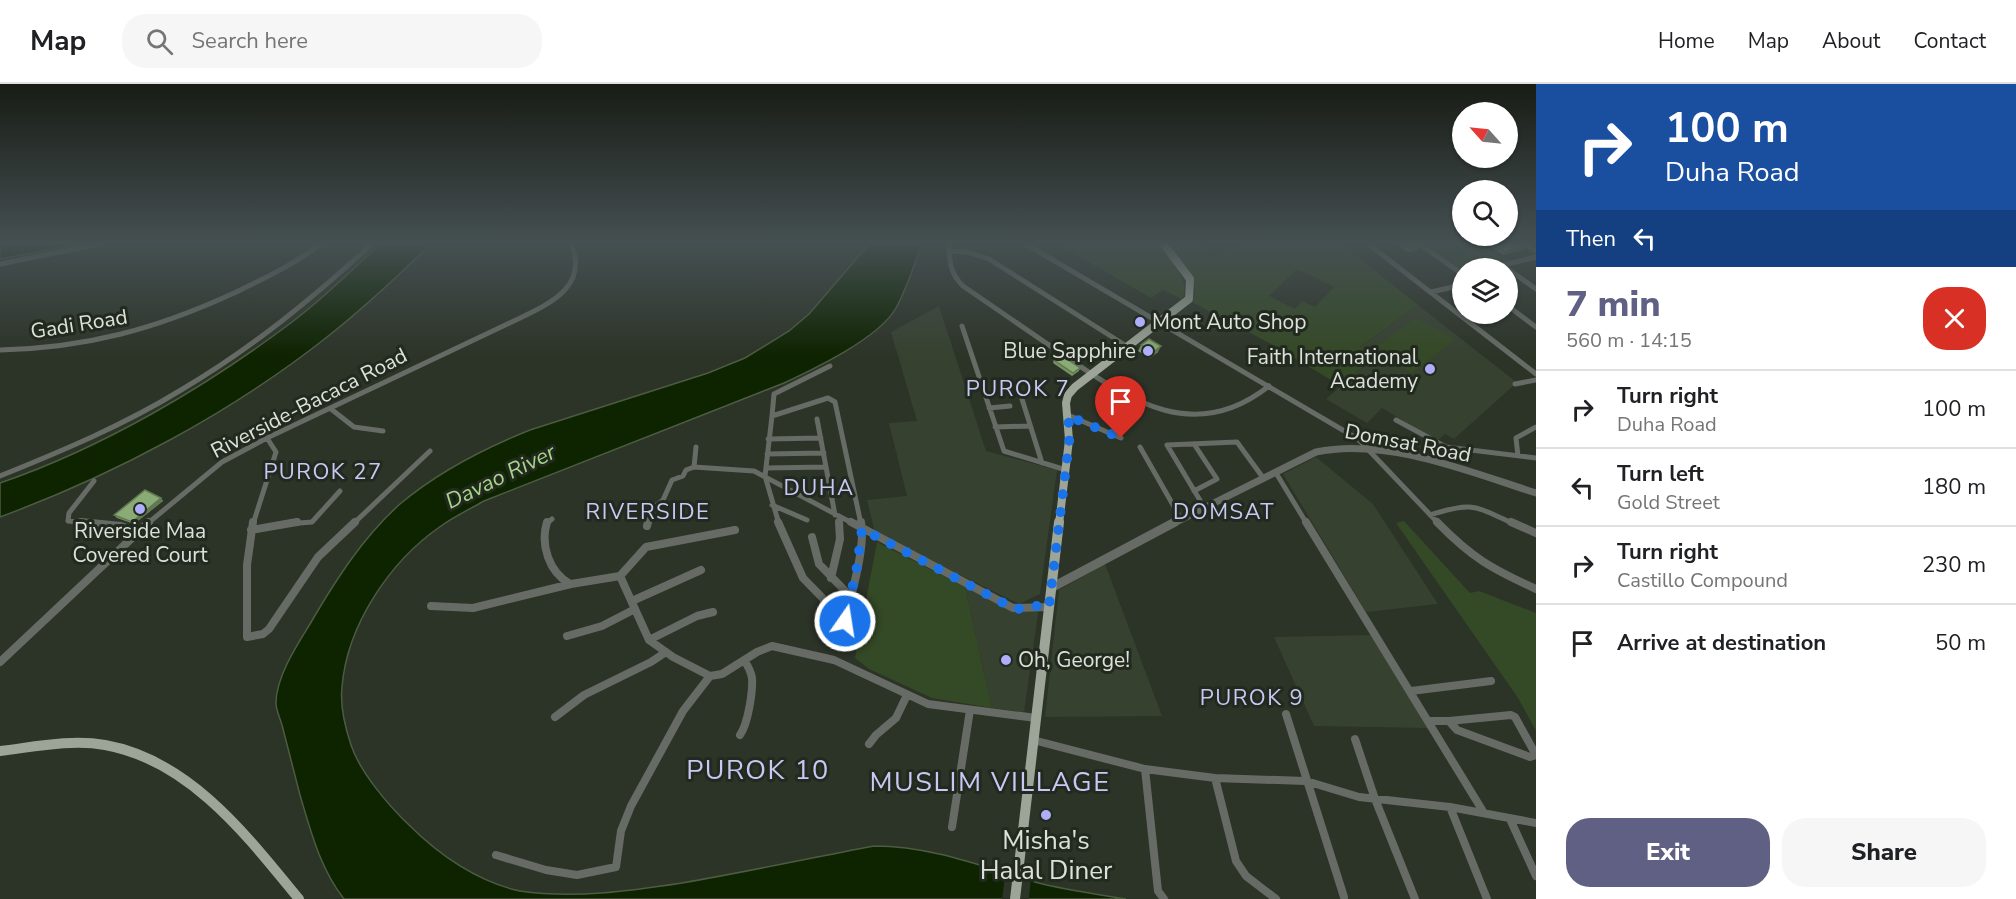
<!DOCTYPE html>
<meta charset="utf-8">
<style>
body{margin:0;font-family:"Nunito Sans",sans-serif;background:#f6f6f6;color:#202124;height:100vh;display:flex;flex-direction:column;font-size:22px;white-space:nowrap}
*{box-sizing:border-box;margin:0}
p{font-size:20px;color:#757577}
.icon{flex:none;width:33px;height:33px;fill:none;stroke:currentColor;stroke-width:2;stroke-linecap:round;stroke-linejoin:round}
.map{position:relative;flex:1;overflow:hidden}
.details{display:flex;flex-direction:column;background:#fff;width:480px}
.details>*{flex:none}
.hud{background:#1a4fa0;color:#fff;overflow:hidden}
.needle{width:39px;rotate:297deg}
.fabs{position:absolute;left:1452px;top:18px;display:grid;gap:12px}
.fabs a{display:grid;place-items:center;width:66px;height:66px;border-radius:50%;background:#fff;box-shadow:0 2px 4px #0004;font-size:30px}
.pin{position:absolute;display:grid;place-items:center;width:51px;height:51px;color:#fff;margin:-62px -26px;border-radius:50% 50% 50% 0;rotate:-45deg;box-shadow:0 0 6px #0007}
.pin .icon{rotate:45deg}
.me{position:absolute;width:66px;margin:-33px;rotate:13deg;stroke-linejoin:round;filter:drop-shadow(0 0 4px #0008)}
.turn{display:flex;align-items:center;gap:21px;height:126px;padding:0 30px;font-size:27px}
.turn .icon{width:78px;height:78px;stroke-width:2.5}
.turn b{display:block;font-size:42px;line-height:51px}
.then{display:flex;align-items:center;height:57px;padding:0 30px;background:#0003;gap:12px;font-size:22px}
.round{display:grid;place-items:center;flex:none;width:63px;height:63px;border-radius:24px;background:#f6f6f6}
.overview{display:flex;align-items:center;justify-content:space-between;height:102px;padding:0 30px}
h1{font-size:36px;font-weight:800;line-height:45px;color:#606084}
.action{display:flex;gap:12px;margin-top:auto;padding:12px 30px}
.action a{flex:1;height:69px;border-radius:24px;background:#606084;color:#fff;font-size:24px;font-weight:800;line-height:69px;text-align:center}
.action a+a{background:#f6f6f6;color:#202124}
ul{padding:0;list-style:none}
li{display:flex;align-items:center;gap:18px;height:78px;padding:0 30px;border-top:2px solid #e0e0e0}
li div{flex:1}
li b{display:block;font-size:22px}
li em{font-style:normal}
header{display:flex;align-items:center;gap:36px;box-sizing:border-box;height:84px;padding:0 30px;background:#fff;border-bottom:2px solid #e0e0e0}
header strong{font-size:28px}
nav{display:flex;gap:33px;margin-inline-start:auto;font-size:21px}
.search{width:420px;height:54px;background:#f6f6f6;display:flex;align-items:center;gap:15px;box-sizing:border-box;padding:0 21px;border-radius:24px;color:#757577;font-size:22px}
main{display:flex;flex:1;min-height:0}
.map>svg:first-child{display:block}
</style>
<header>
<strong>Map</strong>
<div class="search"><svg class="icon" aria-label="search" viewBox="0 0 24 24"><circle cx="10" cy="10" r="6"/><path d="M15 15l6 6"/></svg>Search here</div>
<nav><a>Home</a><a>Map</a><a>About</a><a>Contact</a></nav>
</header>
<main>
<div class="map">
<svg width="1536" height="815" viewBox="0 0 1536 815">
<rect width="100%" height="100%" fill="#2c3327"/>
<path fill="#374130" d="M 1418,221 L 1515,297 L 1513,302 L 1454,355 L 1445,350 L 1437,357 L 1382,324 L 1367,339 L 1326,315 L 1374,273 L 1359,264 Z
M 939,222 L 986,367 L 1057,386 L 1040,510 L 1019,520 L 875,449 L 867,416 L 907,412 L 889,339 L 917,337 L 891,248 Z
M 1316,373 L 1373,420 L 1438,520 L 1366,528 L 1283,390 Z
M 1105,480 L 1162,632 L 1045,633 L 1059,506 Z
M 965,503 L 1018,529 L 1030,523 L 1039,523 L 1024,628 L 992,624 Z
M 1371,551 L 1428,644 L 1314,642 L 1274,553 Z"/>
<path fill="#344925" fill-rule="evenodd" d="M 1056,159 L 1156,159 C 1168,174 1192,194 1182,215 L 1163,206 L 1151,214 Z
M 1167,159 L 1203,159 L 1208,173 L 1240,162 L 1237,159 L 1340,159 L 1418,221 L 1360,263 L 1374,273 L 1341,302 L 1271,260 L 1192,218 C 1203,197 1179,176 1167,159 ZM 1297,185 L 1334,203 L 1315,223 L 1302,217 L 1295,225 L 1269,212 Z
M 1422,159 L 1486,159 L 1483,160 L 1508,177 L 1480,184 L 1462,184 L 1462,188 Z
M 1416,234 L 1455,255 L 1412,289 L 1372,266 Z
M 1404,437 L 1470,509 L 1479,507 L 1536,529 L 1536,647 L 1518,614 L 1396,439 Z
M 877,458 L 965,503 L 992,624 L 932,614 L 869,585 L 855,574 Z"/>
<path fill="#0e2300" stroke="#4c5c41" stroke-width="1.5" d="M 0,159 L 84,159 L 0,175 Z
M 381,159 L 432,159 C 398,192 364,224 327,253 C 231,329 114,391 0,433 L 0,399 C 102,364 206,303 292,238 C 324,214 352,186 381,159 Z
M 870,159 L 923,159 C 914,180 907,204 896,224 C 879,254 816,284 784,299 L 484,417 C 470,425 455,432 441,442 C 390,477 347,541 342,603 C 340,621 345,643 351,661 C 360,688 388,721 409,741 C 439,771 478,798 520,807 C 574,815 630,807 682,799 C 746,788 810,774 874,762 C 931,762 981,782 1035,798 C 1065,806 1095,810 1126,815 L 344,815 C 320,784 311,748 300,711 C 294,688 288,665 282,641 C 280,634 276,626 276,619 C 276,593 297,561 310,540 C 335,497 363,453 400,420 C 438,388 485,364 530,346 L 708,289 L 745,274 L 789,247 L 809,230 Z"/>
<path fill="#2c3327" d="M 1006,786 L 1031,793 L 1029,815 L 1002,815 Z"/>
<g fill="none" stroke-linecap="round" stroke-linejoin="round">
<path stroke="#676b65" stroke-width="5" d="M 949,159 C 949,177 950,189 963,202 C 996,225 1029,247 1062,270 C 1128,315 1193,362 1269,302
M 1024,159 L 1358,355 L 1439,440
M 1367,159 L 1536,290
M 1418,159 L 1462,190
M 1523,159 L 1536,167
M 949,167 L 968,168 L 989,175 L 1128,263
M 0,180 L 105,159
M 1491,184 L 1536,173
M 1508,185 L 1536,205
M 1431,208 L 1462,201
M 1508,222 L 1536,243
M 962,242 L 1004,367 L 1066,386
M 0,266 C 86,264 156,245 234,209 C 265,194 295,180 322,159
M 1515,300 L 1536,296
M 1022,315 L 1042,379
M 989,324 L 1010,322
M 331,325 L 354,343 L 383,347
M 1068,331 L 1121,354
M 772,332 L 765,392 L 779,440
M 772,332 L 774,310 L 830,282
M 772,332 L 828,314 L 835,318 L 861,440
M 817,335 L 835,431
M 1396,336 L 1446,363 L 1536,374
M 995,343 L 1030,342
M 768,355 L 821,354
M 1194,360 L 1217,395 L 1194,407
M 696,363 L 694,383 L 754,387 L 854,440
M 1140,363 L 1181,435
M 767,370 L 824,369
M 1518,372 L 1516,354 L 1536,343
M 766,384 L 826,383
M 1276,389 L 1307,440
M 0,392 C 62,367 124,341 181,306 C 251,265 313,214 373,159
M 94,397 L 69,429 L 68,437 L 97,440
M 772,421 L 807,436
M 1204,423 L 1167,361 L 1237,358 L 1264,395
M 1430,431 C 1474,417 1474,422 1514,440
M 147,440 L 222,378 L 267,354 L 518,235 C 551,219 589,202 571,159
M 253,440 L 276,368 L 267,354
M 288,440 L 312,438 L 340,407
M 353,440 L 430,367
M 546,440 L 552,435
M 648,440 L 653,424 L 663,416 L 672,396 L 683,392 L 686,386 L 694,383
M 839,440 L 840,434"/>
<path stroke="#676b65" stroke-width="8" d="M 81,438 L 121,442 L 138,448
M 253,438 L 247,481 L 247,553 L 263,550 L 269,545 L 318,473 L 355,438
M 547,438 C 540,461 549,488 570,500
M 778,438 L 803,494 L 845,537 C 851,511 866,463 861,438
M 851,438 L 1013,524 L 1049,523
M 1306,438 L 1484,729
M 1437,438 C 1472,474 1492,485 1536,505
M 1511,438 L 1536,449
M 647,442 L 648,438
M 251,446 L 297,438
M 812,453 L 819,480 L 850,512
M 620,492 L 646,463 L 735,446
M 831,494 L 840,455 L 839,438
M 632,517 L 701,486
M 431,522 L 473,524 L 571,500 L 620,492 L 649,556 L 673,573 L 710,592 L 722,590 L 757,568 L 772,562 L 834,576 L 928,620 L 1036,634
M 567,552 L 602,542 L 635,525
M 649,556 L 697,532 L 713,528
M 0,578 L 149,438
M 1411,607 L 1491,597
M 1286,630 L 1344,813
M 1511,631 L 1515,633 L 1536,671 L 1530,673 L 1457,646 L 1449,637 Z
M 555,633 L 584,611 L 651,578 L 666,568
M 1429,637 L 1449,637
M 740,651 C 748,640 753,607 752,594 C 751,587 748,582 744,576
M 1355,655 L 1375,715 L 1415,815
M 1033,656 L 1145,685 L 1215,694 L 1306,697 L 1359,713 L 1450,723 L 1536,739
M 869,660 L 876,651 L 896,634 L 907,611
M 1145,685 L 1158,807 L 1164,815
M 1215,694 L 1236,777 L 1246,792 L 1276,815
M 1450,723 L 1487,815
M 1510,735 L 1536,792
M 952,743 L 970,626
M 496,771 L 546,786 L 577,791 L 616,783 L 621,747 L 631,722 L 683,627 L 710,592"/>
<path stroke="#676b65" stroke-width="7" d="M 1172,440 L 1316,368 C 1386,353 1470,388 1536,409"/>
<path stroke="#676b65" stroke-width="9" d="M 1051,504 L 1175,438"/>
<path stroke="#9da498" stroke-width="8" d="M 1059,440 L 1069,356 L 1066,319 L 1068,311 L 1075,303 L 1189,215 L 1190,195 L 1163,159"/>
<path stroke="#9da498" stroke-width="10" d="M 0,667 C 34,663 71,655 105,661 C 190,676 248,753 299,815
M 1015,815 L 1059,438"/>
</g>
<path fill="#779365" d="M 1396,159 L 1422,159 L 1419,165 L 1408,168 Z
M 1488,159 L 1522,159 L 1526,162 L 1524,165 L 1503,171 L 1487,160 Z
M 1141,261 L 1158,268 L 1150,274 L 1138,267 Z
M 1054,276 L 1080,284 L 1079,287 L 1072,292 L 1053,279 Z
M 161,414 L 163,417 L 134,440 L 117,434 L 114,431 Z"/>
<path fill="#617852" d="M 1423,159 L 1419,165 L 1408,168 L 1412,162 Z
M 1526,162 L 1524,165 L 1503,171 L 1505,168 Z
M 1161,262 L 1158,268 L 1150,274 L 1153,268 Z
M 161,414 L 163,417 L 134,440 L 132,438 Z"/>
<path fill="#8aab75" stroke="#617852" stroke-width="1.5" d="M 1408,159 L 1423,159 L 1412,162 Z
M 1493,159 L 1522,159 L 1526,162 L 1505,168 Z
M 1149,255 L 1161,262 L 1153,268 L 1141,261 Z
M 1061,271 L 1080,284 L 1073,289 L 1054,276 Z
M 145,406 L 161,414 L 132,438 L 114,431 Z"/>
<linearGradient id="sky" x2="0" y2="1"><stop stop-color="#181c15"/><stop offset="0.58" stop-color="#455052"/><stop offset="1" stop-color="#455052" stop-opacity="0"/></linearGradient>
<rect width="1536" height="273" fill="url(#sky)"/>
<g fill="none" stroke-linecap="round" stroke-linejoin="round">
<path stroke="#1a73e8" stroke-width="10" stroke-dasharray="0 18" d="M 845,537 L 857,483 L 862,445 L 1013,524 C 1026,527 1031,519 1049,523 L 1070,350 L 1068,332 L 1121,354"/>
</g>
<g fill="#aeaefa" stroke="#22291e" stroke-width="2">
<circle cx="1140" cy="238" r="6"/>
<circle cx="1148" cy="267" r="6"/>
<circle cx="1430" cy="285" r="6"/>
<circle cx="140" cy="425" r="6"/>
<circle cx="1006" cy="576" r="6"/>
<circle cx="1046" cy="731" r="6"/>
</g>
<g text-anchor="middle" stroke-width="6" stroke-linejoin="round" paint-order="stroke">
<g font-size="21" fill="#dce1da" stroke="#22291e" text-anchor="start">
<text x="1152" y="245">Mont Auto Shop</text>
<text x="1136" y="274" text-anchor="end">Blue Sapphire</text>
<text x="1418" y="280" text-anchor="end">Faith International<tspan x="1418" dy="24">Academy</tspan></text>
<text x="140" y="454" text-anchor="middle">Riverside Maa<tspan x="140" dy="24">Covered Court</tspan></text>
<text x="1018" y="583">Oh, George!</text>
</g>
<g font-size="21" fill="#dce1da" stroke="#22291e">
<text transform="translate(79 240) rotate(-9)" y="7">Gadi Road</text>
<text transform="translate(309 319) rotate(-27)" y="7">Riverside-Bacaca Road</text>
<text transform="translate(1408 359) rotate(11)" y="7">Domsat Road</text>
</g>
<g font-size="22" letter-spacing="1.5" fill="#c7c8f3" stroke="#22291e">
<text x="1018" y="312">PUROK 7</text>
<text x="323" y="395">PUROK 27</text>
<text x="819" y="411">DUHA</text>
<text x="648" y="435">RIVERSIDE</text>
<text x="1224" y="435">DOMSAT</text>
<text x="1252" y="621">PUROK 9</text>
</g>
<g font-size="22" font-style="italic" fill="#a7d589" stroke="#22291e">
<text transform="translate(500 392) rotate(-26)" y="8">Davao River</text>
</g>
<g font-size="26" fill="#dce1da" stroke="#22291e">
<text x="1046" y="765">Misha's<tspan x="1046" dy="30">Halal Diner</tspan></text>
</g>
<g font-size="27" letter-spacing="1.5" fill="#c7c8f3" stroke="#22291e">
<text x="758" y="695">PUROK 10</text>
<text x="990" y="707">MUSLIM VILLAGE</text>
</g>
</g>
</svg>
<div class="fabs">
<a><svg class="needle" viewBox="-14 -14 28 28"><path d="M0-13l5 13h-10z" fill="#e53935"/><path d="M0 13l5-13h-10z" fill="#757577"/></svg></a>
<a><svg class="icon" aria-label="search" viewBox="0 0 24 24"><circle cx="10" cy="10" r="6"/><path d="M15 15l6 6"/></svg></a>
<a><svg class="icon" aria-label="layers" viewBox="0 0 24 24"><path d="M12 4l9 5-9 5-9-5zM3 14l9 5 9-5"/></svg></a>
</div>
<div class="pin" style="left:1121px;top:354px;background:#d93025"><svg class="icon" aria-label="arrive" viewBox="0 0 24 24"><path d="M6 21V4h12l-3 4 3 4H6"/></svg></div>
<svg class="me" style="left:845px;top:537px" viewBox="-20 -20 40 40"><circle r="17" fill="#1a73e8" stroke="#fff" stroke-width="3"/><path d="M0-11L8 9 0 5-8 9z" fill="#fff"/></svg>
</div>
<section class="details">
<div class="hud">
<div class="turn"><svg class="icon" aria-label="right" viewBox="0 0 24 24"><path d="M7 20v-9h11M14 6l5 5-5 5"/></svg><div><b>100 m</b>Duha Road</div></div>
<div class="then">Then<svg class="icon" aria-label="left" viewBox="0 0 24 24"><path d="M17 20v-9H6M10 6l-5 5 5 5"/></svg></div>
</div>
<div class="overview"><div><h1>7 min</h1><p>560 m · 14:15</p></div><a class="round" style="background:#d93025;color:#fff"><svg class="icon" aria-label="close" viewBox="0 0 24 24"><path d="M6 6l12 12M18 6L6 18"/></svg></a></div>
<ul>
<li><svg class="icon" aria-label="right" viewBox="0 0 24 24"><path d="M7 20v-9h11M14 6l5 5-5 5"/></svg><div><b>Turn right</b><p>Duha Road</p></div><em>100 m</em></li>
<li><svg class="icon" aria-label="left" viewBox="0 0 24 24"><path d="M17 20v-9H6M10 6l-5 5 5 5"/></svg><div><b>Turn left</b><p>Gold Street</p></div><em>180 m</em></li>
<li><svg class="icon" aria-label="right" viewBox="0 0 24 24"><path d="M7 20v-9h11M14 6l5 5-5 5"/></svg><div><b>Turn right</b><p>Castillo Compound</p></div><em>230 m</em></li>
<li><svg class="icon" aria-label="arrive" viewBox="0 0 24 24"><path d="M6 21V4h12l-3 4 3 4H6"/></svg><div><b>Arrive at destination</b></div><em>50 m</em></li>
</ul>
<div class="action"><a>Exit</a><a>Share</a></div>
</section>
</main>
